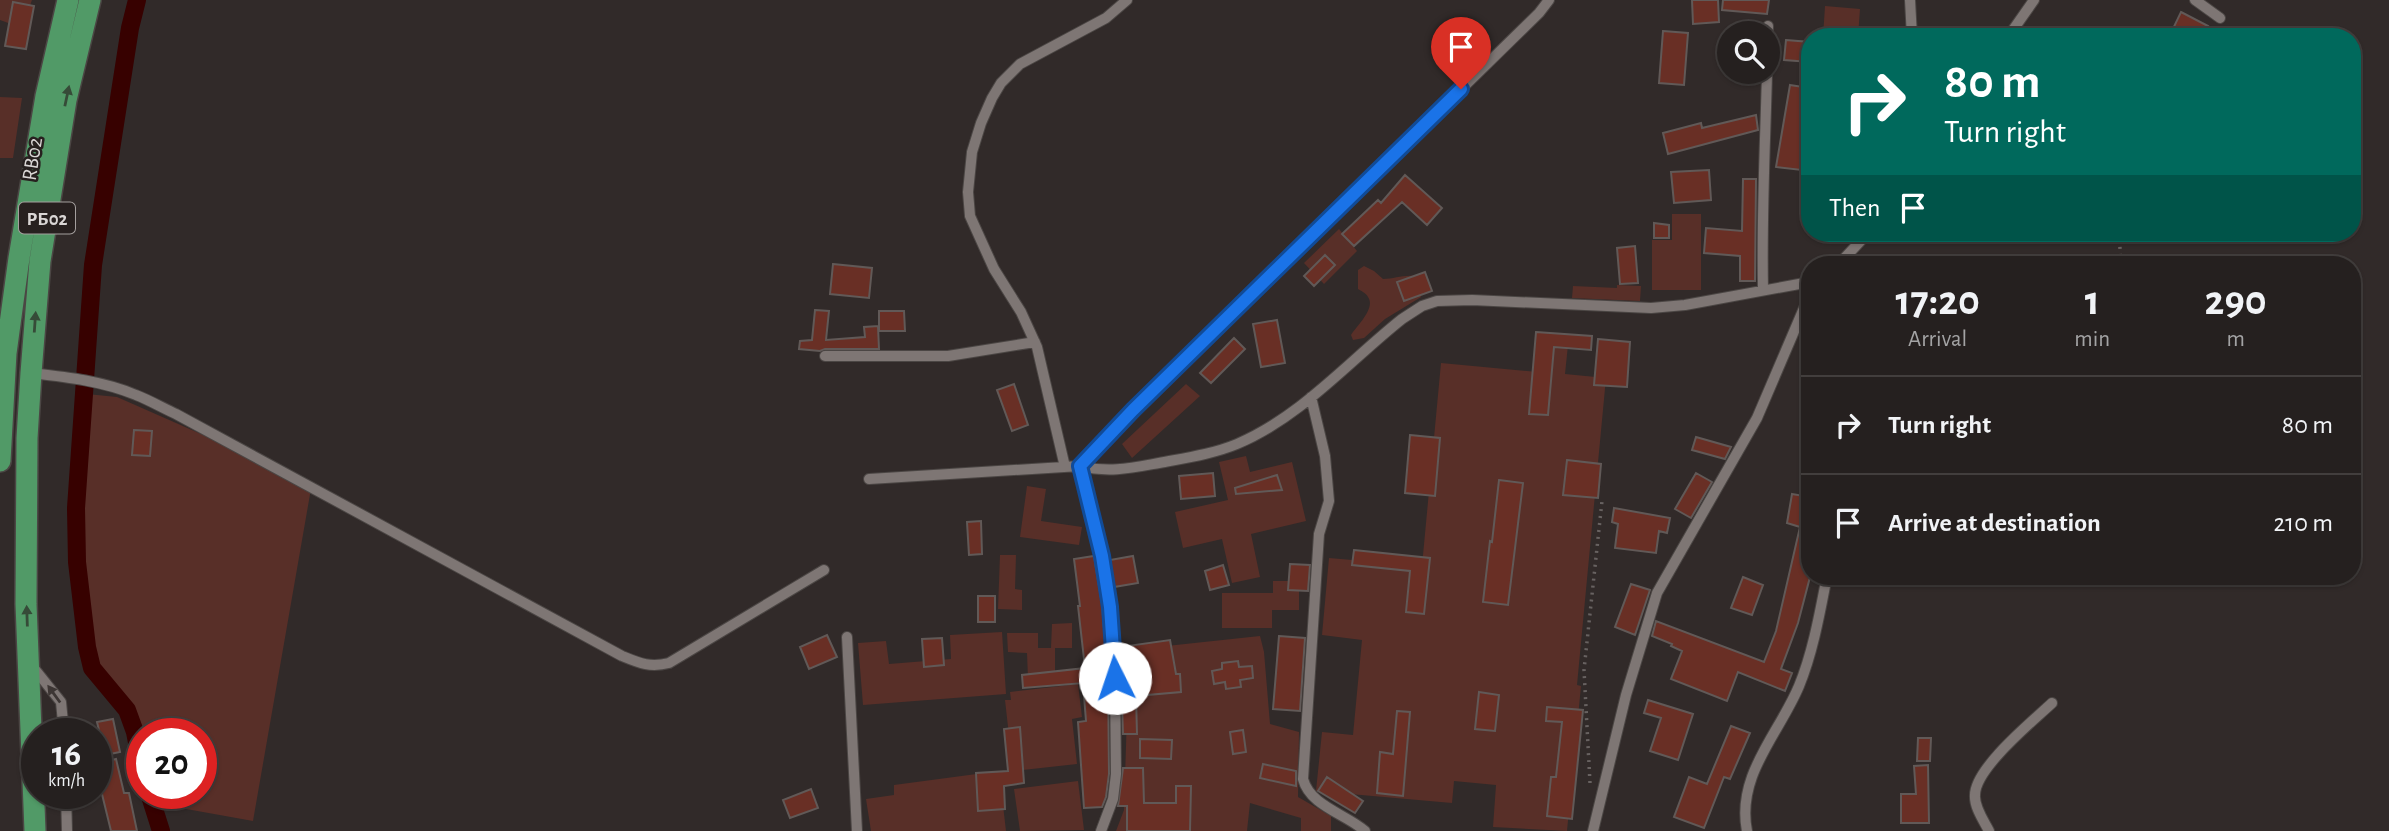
<!DOCTYPE html>
<meta charset="utf-8">
<style>
body{margin:0;font-family:"Alegreya Sans",sans-serif;background:#312d2c;color:#f1f3f6;height:100vh;display:flex;flex-direction:column;font-size:26px;white-space:nowrap}
*{box-sizing:border-box;margin:0}
p{font-size:23px;color:#a3a3a4}
.icon{flex:none;width:38px;height:38px;fill:none;stroke:currentColor;stroke-width:2;stroke-linecap:round;stroke-linejoin:round}
.map{position:relative;flex:1;overflow:hidden}
.sheet{position:absolute;left:1801px;top:256px;width:560px;height:329px;display:flex;flex-direction:column;background:#25201f;border-radius:28px;box-shadow:0 2px 5px #0004,0 0 0 2px #423e3d}
.sheet>*{flex:none}
.hud{position:absolute;left:1801px;top:28px;width:560px;height:214px;border-radius:28px;box-shadow:0 2px 5px #0004,0 0 0 2px #423e3d;background:#00695c;color:#fff;overflow:hidden}
.buttons{position:absolute;left:1717px;top:21px;display:grid;gap:14px}
.buttons a{display:grid;place-items:center;width:63px;height:63px;border-radius:50%;background:#25201f;box-shadow:0 2px 5px #0004,0 0 0 2px #423e3d;font-size:35px}
.speed{position:absolute;left:21px;top:718px;display:flex;gap:14px;font-size:35px;font-weight:700;text-align:center}
.speed>*{display:grid;place-content:center;width:91px;height:91px;border-radius:50%;background:#25201f;box-shadow:0 2px 5px #0004,0 0 0 2px #423e3d;line-height:1}
.speed small{font-size:18px;font-weight:400}
.speed .limit{border:10px solid #d22;background:#fff;color:#111}
.pin{position:absolute;display:grid;place-items:center;width:60px;height:60px;color:#fff;margin:-72px -30px;border-radius:50% 50% 50% 0;rotate:-45deg;box-shadow:0 0 7px #0007}
.pin .icon{rotate:45deg}
.me{position:absolute;width:77px;margin:-38px;rotate:356deg;stroke-linejoin:round;filter:drop-shadow(0 0 5px #0008)}
.turn{display:flex;align-items:center;gap:24px;height:147px;padding:0 28px;font-size:32px}
.turn .icon{width:91px;height:91px;stroke-width:2.5}
.turn b{display:block;font-size:49px;line-height:60px}
.then{display:flex;align-items:center;height:66px;padding:0 28px;background:#0003;gap:14px;font-size:26px}
.eta{display:flex;justify-content:space-evenly;align-items:center;height:119px;text-align:center}
.eta b{font-size:42px;font-weight:600;line-height:49px}
ul{padding:0;list-style:none}
li{display:flex;align-items:center;gap:21px;height:98px;padding:0 28px;border-top:2px solid #423e3d}
li div{flex:1}
li b{display:block;font-size:26px}
li em{font-style:normal}
.map>svg:first-child{display:block}
</style>
<div class="map">
<svg width="2389" height="831" viewBox="0 0 2389 831">
<rect width="100%" height="100%" fill="#312a29"/>
<path fill="#582f28" d="M 0,0 L 32,0 L 22,28 L 0,20 Z
M 1825,6 L 1860,9 L 1858,37 L 1823,37 Z
M 0,97 L 22,98 L 13,158 L 0,158 Z
M 1672,214 L 1701,214 L 1701,290 L 1652,290 L 1652,240 L 1672,240 Z
M 1339,229 L 1357,251 L 1324,284 L 1304,263 Z
M 1364,266 L 1374,271 L 1383,279 C 1394,279 1402,275 1414,276 L 1421,297 L 1385,319 L 1364,338 L 1353,340 L 1351,335 C 1357,326 1376,308 1368,297 C 1366,293 1361,291 1358,289 L 1358,270 Z
M 1617,285 L 1641,286 L 1640,301 L 1572,298 L 1573,286 L 1617,288 Z
M 1541,342 L 1568,345 L 1565,374 L 1606,378 L 1577,685 L 1581,686 L 1567,831 L 1493,827 L 1496,785 L 1454,781 L 1452,803 L 1316,791 L 1322,732 L 1353,735 L 1362,640 L 1322,635 L 1329,558 L 1422,566 L 1441,363 L 1538,372 Z
M 1186,384 L 1200,396 L 1132,458 L 1122,444 Z
M 87,394 L 117,397 L 312,483 L 253,821 L 164,805 L 160,793 L 201,793 L 201,733 L 143,733 L 132,706 L 97,669 L 90,625 L 84,566 L 82,493 Z
M 1246,456 L 1250,472 L 1292,462 L 1306,521 L 1251,534 L 1260,577 L 1232,583 L 1222,539 L 1183,548 L 1175,512 L 1228,500 L 1219,462 Z
M 1027,486 L 1046,489 L 1041,521 L 1082,527 L 1079,545 L 1020,537 Z
M 1000,555 L 1016,555 L 1015,589 L 1022,590 L 1022,610 L 998,609 Z
M 1273,581 L 1299,581 L 1299,610 L 1272,610 L 1272,628 L 1222,628 L 1222,593 L 1273,593 Z
M 1072,623 L 1072,648 L 1055,648 L 1055,678 L 1028,678 L 1027,653 L 1008,652 L 1007,633 L 1038,633 L 1038,648 L 1051,648 L 1052,624 Z
M 1002,632 L 1006,694 L 863,705 L 858,643 L 886,641 L 889,664 L 951,659 L 950,635 Z
M 1260,636 L 1264,652 L 1270,724 L 1299,732 L 1298,797 L 1331,816 L 1331,831 L 1301,831 L 1301,818 L 1250,803 L 1247,831 L 1116,831 L 1124,810 L 1129,650 Z
M 1078,684 L 1082,717 L 1072,719 L 1077,764 L 1013,771 L 1005,700 L 1011,700 L 1010,692 Z
M 999,771 L 1006,831 L 871,831 L 866,799 L 894,795 L 894,785 Z
M 1078,781 L 1084,830 L 1020,831 L 1014,789 Z"/>
<g fill="none" stroke-linecap="round" stroke-linejoin="round">
<path stroke="#370100" stroke-width="18" d="M 137,0 L 130,28 L 93,265 L 76,508 L 77,562 L 87,647 L 92,668 L 127,710 L 135,732 L 142,768
M 149,793 L 161,831"/>
</g>
<path fill="#692f25" stroke="#615957" stroke-width="2" d="M 1692,0 L 1718,0 L 1719,22 L 1693,24 Z
M 1723,0 L 1769,0 L 1767,14 L 1722,10 Z
M 13,2 L 34,6 L 26,49 L 5,46 Z
M 2181,12 L 2208,26 L 2202,37 L 2169,37 Z
M 1663,31 L 1688,33 L 1684,85 L 1659,83 Z
M 1786,40 L 1810,42 L 1810,62 L 1784,60 Z
M 1790,85 L 1810,88 L 1810,171 L 1776,167 Z
M 1756,115 L 1758,130 L 1668,154 L 1663,133 L 1701,123 L 1702,128 Z
M 1709,170 L 1711,200 L 1674,203 L 1671,172 Z
M 1405,175 L 1442,208 L 1427,225 L 1402,202 L 1354,246 L 1342,234 L 1378,200 L 1381,203 Z
M 1743,179 L 1756,179 L 1755,281 L 1740,281 L 1740,256 L 1704,253 L 1706,228 L 1742,231 Z
M 1654,223 L 1669,225 L 1669,238 L 1654,238 Z
M 1635,246 L 1638,283 L 1620,284 L 1617,248 Z
M 1325,255 L 1335,265 L 1314,286 L 1304,276 Z
M 833,264 L 872,268 L 869,298 L 830,294 Z
M 1425,272 L 1432,291 L 1404,301 L 1397,282 Z
M 815,310 L 829,311 L 826,340 L 865,337 L 864,327 L 878,326 L 879,349 L 825,349 L 820,351 L 799,349 L 800,341 L 812,340 Z
M 879,311 L 904,311 L 905,331 L 879,331 Z
M 1277,320 L 1285,363 L 1261,367 L 1253,324 Z
M 1536,332 L 1592,336 L 1591,350 L 1554,347 L 1548,415 L 1529,414 Z
M 1234,338 L 1245,349 L 1211,383 L 1200,373 Z
M 1598,339 L 1630,342 L 1627,387 L 1594,385 Z
M 1014,384 L 1028,425 L 1012,431 L 997,390 Z
M 134,430 L 152,431 L 150,456 L 132,455 Z
M 1410,435 L 1440,438 L 1435,496 L 1405,493 Z
M 1696,437 L 1731,447 L 1725,459 L 1692,450 Z
M 1567,460 L 1601,464 L 1598,498 L 1563,495 Z
M 1213,473 L 1215,496 L 1181,499 L 1179,476 Z
M 1696,473 L 1712,482 L 1691,518 L 1675,509 Z
M 1277,475 L 1282,490 L 1236,494 L 1235,488 Z
M 1499,480 L 1523,483 L 1508,605 L 1483,602 L 1490,541 L 1492,542 Z
M 1792,494 L 1810,497 L 1810,577 L 1798,623 L 1781,669 L 1792,673 L 1785,691 L 1738,672 L 1727,701 L 1671,679 L 1682,651 L 1671,646 L 1672,644 L 1652,636 L 1656,621 L 1764,662 L 1776,631 L 1800,527 L 1787,523 Z
M 1614,508 L 1670,518 L 1667,533 L 1659,531 L 1656,553 L 1615,548 L 1618,524 L 1612,522 Z
M 981,521 L 982,554 L 969,555 L 967,522 Z
M 1354,550 L 1430,558 L 1424,614 L 1406,612 L 1410,571 L 1352,565 Z
M 1094,556 L 1102,604 L 1108,678 L 1109,774 L 1106,797 L 1102,807 L 1084,808 L 1078,722 L 1086,721 L 1083,683 L 1023,688 L 1022,675 L 1085,668 L 1078,606 L 1080,606 L 1074,559 Z
M 1133,556 L 1138,583 L 1114,587 L 1110,560 Z
M 1290,564 L 1310,565 L 1308,591 L 1288,590 Z
M 1223,565 L 1229,585 L 1210,590 L 1205,571 Z
M 1743,577 L 1763,585 L 1752,615 L 1731,608 Z
M 1631,584 L 1650,590 L 1635,635 L 1615,627 Z
M 978,596 L 995,596 L 995,622 L 978,622 Z
M 827,635 L 837,657 L 809,669 L 800,647 Z
M 1279,636 L 1305,638 L 1300,711 L 1273,709 Z
M 942,638 L 944,665 L 924,667 L 922,639 Z
M 1170,640 L 1176,674 L 1180,674 L 1181,692 L 1136,696 L 1137,734 L 1123,734 L 1120,647 Z
M 1238,661 L 1239,667 L 1252,666 L 1253,678 L 1240,680 L 1241,687 L 1226,689 L 1225,682 L 1214,684 L 1212,671 L 1222,669 L 1222,663 Z
M 1479,692 L 1499,695 L 1495,731 L 1475,729 Z
M 1648,700 L 1693,714 L 1678,760 L 1650,751 L 1661,718 L 1644,713 Z
M 1547,707 L 1583,710 L 1572,819 L 1547,816 L 1551,777 L 1556,777 L 1562,722 L 1546,721 Z
M 1397,711 L 1410,712 L 1403,796 L 1377,793 L 1380,752 L 1393,754 Z
M 113,719 L 120,752 L 105,755 L 97,722 Z
M 1731,726 L 1750,733 L 1730,779 L 1724,777 L 1704,828 L 1674,817 L 1689,777 L 1707,784 Z
M 1020,727 L 1024,783 L 1004,786 L 1005,809 L 978,811 L 976,773 L 1008,771 L 1004,729 Z
M 1243,730 L 1246,752 L 1233,754 L 1230,732 Z
M 1918,738 L 1931,738 L 1930,761 L 1917,761 Z
M 1140,739 L 1172,740 L 1171,759 L 1140,758 Z
M 116,759 L 124,793 L 129,793 L 137,831 L 111,831 L 101,790 L 96,791 L 96,764 Z
M 1263,764 L 1296,771 L 1296,786 L 1260,778 Z
M 1928,765 L 1929,823 L 1901,823 L 1901,794 L 1916,794 L 1914,766 Z
M 1123,768 L 1143,768 L 1144,803 L 1176,803 L 1176,786 L 1191,786 L 1190,831 L 1127,831 L 1127,806 L 1118,806 Z
M 1327,777 L 1363,801 L 1355,813 L 1318,791 Z
M 811,789 L 818,808 L 790,818 L 783,800 Z"/>
<g fill="none" stroke-linecap="round" stroke-linejoin="round">
<defs>
<path id="lane" d="M 1910,0 L 1912,37
M 2195,0 L 2220,18
M 2008,37 L 2034,0
M 1839,264 L 1868,233
M 1763,290 C 1761,202 1767,114 1768,26
M 825,356 L 948,356 L 1035,342
M 31,373 C 66,377 103,381 136,395 C 149,400 163,408 176,414 L 622,656 C 639,663 650,668 669,663 L 824,570
M 1311,397 L 1325,456 L 1329,501 L 1319,534 L 1303,779 C 1310,806 1346,814 1365,831
M 1080,466 L 1114,429 L 1539,13 L 1549,0
M 1080,466 L 1102,556 L 1110,607 L 1115,678 L 1116,774 L 1113,799 L 1101,831
M 1065,467 L 1037,347 L 1021,312 L 994,269 L 970,216 L 968,192 L 972,152 L 981,123 L 992,98 L 1001,83 L 1020,64 L 1106,18 L 1127,0
M 869,479 L 1080,466 C 1109,473 1131,468 1159,463 C 1185,458 1213,454 1237,444 C 1301,417 1349,361 1402,319 L 1422,306 L 1437,301 L 1472,300 L 1651,308 L 1685,305 L 1810,282
M 847,637 L 857,831
M 33,667 L 61,702 L 64,733
M 66,793 L 67,831
M 1593,831 L 1626,695 L 1657,593 L 1757,418 L 1810,294
M 1747,831 C 1736,775 1779,734 1799,686 C 1813,652 1820,612 1827,576
M 1989,831 C 1984,821 1974,807 1975,795 C 1975,768 2033,721 2052,703"/>
<path id="highway" d="M 0,461 L 6,353 L 19,258 L 46,96 L 68,0
M 35,831 L 26,604 L 27,438 L 31,373 L 40,261 L 66,100 L 90,0"/>
</defs>
<use href="#lane" stroke="#4b4644" stroke-width="12"/>
<use href="#highway" stroke="#4b4644" stroke-width="24"/>
<path stroke="#686261" stroke-width="3.5" stroke-dasharray="2 5" stroke-linecap="butt" d="M 2119,233 L 2121,264
M 1590,783 L 1584,670 L 1602,501"/>
<use href="#lane" stroke="#7e7674" stroke-width="10"/>
<use href="#highway" stroke="#519a67" stroke-width="21"/>
</g>
<defs><path id="oneway-solid" d="M-6-.8H1V-3.2L6.5 0L1 3.2V.8H-6Z" transform="scale(1.75)"/></defs>
<g fill="#364b38">
<use href="#oneway-solid" transform="translate(67 96) rotate(-78)"/>
<use href="#oneway-solid" transform="translate(35 322) rotate(-86)"/>
<use href="#oneway-solid" transform="translate(27 616) rotate(-92)"/>
</g>
<use fill="#3d3634" href="#oneway-solid" transform="translate(54 694) rotate(-126)"/>
<g fill="none" stroke-linecap="round" stroke-linejoin="round">
<defs>
<path id="route" d="M 1115,678 L 1110,607 L 1102,556 L 1080,466 L 1133,410 L 1461,89"/>
</defs>
<use href="#route" stroke="#114b97" stroke-width="18"/>
<use href="#route" stroke="#1a73e8" stroke-width="12"/>
</g>
<g text-anchor="middle" stroke-width="5" stroke-linejoin="round" paint-order="stroke">
<rect fill="#27201f" stroke="#a49f9e" stroke-width="2" x="19" y="202.5" width="56" height="31" rx="5"/>
<g font-size="19" font-weight="bold" fill="#dad6d5">
<text x="47" y="225">РБ02</text>
</g>
<g font-size="21" fill="#dad6d5" stroke="#27201f">
<text transform="translate(32 159) rotate(-81)" y="7">RB02</text>
</g>
</g>
</svg>
<div class="buttons">
<a><svg class="icon" aria-label="search" viewBox="0 0 24 24"><circle cx="10" cy="10" r="6"/><path d="M15 15l6 6"/></svg></a>
</div>
<div class="speed"><div>16<small>km/h</small></div><div class="limit">20</div></div>
<div class="pin" style="left:1461px;top:89px;background:#d93025"><svg class="icon" aria-label="arrive" viewBox="0 0 24 24"><path d="M6 21V4h12l-3 4 3 4H6"/></svg></div>
<svg class="me" style="left:1115px;top:678px" viewBox="-20 -20 40 40"><circle r="19" fill="#fff"/><path d="M0-13L10 11 0 6-10 11z" fill="#1a73e8"/></svg>
<div class="hud">
<div class="turn"><svg class="icon" aria-label="right" viewBox="0 0 24 24"><path d="M7 20v-9h11M14 6l5 5-5 5"/></svg><div><b>80 m</b>Turn right</div></div>
<div class="then">Then<svg class="icon" aria-label="arrive" viewBox="0 0 24 24"><path d="M6 21V4h12l-3 4 3 4H6"/></svg></div>
</div>
<section class="sheet">
<div class="eta">
<div><b>17:20</b><p>Arrival</p></div>
<div><b>1</b><p>min</p></div>
<div><b>290</b><p>m</p></div>
</div>
<ul>
<li><svg class="icon" aria-label="right" viewBox="0 0 24 24"><path d="M7 20v-9h11M14 6l5 5-5 5"/></svg><div><b>Turn right</b></div><em>80 m</em></li>
<li><svg class="icon" aria-label="arrive" viewBox="0 0 24 24"><path d="M6 21V4h12l-3 4 3 4H6"/></svg><div><b>Arrive at destination</b></div><em>210 m</em></li>
</ul>
</section>
</div>
